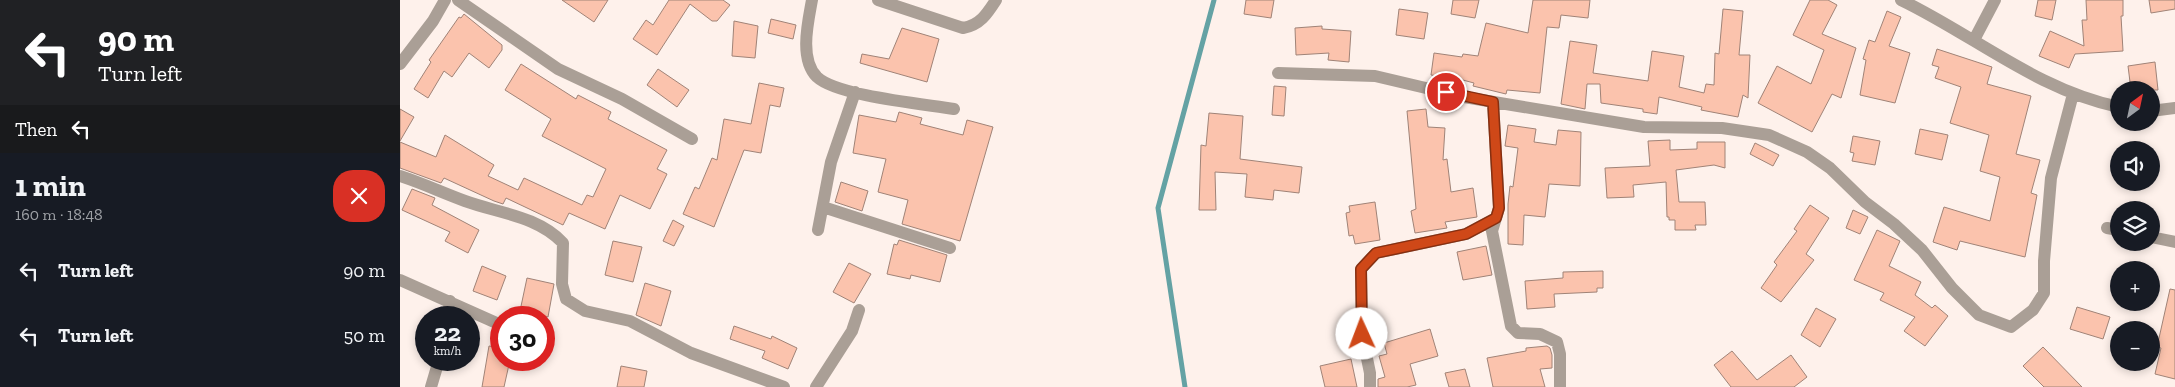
<!DOCTYPE html>
<meta charset="utf-8">
<style>
body{margin:0;font-family:"Zilla Slab",serif;background:#242831;color:#f1f3f6;height:100vh;display:flex;flex-direction:column;font-size:19px;white-space:nowrap}
*{box-sizing:border-box;margin:0}
p{font-size:16px;color:#9ea1a6}
.icon{flex:none;width:28px;height:28px;fill:none;stroke:currentColor;stroke-width:2;stroke-linecap:round;stroke-linejoin:round}
.map{position:relative;flex:1;overflow:hidden}
.panel{display:flex;flex-direction:column;background:#171b24;width:400px}
.panel>*{flex:none}
.hud{background:#202124;color:#fff;overflow:hidden}
.needle{width:32px;rotate:33deg}
.tools{position:absolute;left:1710px;top:81px;display:grid;gap:10px}
.tools a{display:grid;place-items:center;width:50px;height:50px;border-radius:50%;background:#171b24;box-shadow:0 2px 8px #0003;font-size:25px}
.speed{position:absolute;left:15px;top:306px;display:flex;gap:10px;font-size:25px;font-weight:700;text-align:center}
.speed>*{display:grid;place-content:center;width:65px;height:65px;border-radius:50%;background:#171b24;box-shadow:0 2px 8px #0003;line-height:1}
.speed small{font-size:12px;font-weight:400}
.speed .limit{border:8px solid #d22;background:#fff;color:#111}
.pin{position:absolute;display:grid;place-items:center;width:42px;height:42px;color:#fff;margin:-21px;border:2px solid #fff;border-radius:50%;box-shadow:0 1px 5px #0007}
.me{position:absolute;width:55px;margin:-28px;rotate:358deg;stroke-linejoin:round;filter:drop-shadow(0 0 4px #0008)}
.turn{display:flex;align-items:center;gap:18px;height:105px;padding:0 15px;font-size:22px}
.turn .icon{width:65px;height:65px;stroke-width:2.5}
.turn b{display:block;font-size:35px;line-height:42px}
.then{display:flex;align-items:center;height:48px;padding:0 15px;background:#0003;gap:10px;font-size:19px}
.round{display:grid;place-items:center;flex:none;width:52px;height:52px;border-radius:20px;background:#242831}
.head{display:flex;align-items:center;justify-content:space-between;height:85px;padding:0 15px}
h1{font-size:30px;font-weight:800;line-height:38px}
ul{padding:0;list-style:none}
li{display:flex;align-items:center;gap:15px;height:65px;padding:0 15px}
li div{flex:1}
li b{display:block;font-size:19px}
li em{font-style:normal}
main{display:flex;flex:1;min-height:0}
.map>svg:first-child{display:block}
</style>
<main>
<section class="panel">
<div class="hud">
<div class="turn"><svg class="icon" aria-label="left" viewBox="0 0 24 24"><path d="M17 20v-9H6M10 6l-5 5 5 5"/></svg><div><b>90 m</b>Turn left</div></div>
<div class="then">Then<svg class="icon" aria-label="left" viewBox="0 0 24 24"><path d="M17 20v-9H6M10 6l-5 5 5 5"/></svg></div>
</div>
<div class="head"><div><h1>1 min</h1><p>160 m · 18:48</p></div><a class="round" style="background:#d93025;color:#fff"><svg class="icon" aria-label="close" viewBox="0 0 24 24"><path d="M6 6l12 12M18 6L6 18"/></svg></a></div>
<ul>
<li><svg class="icon" aria-label="left" viewBox="0 0 24 24"><path d="M17 20v-9H6M10 6l-5 5 5 5"/></svg><div><b>Turn left</b></div><em>90 m</em></li>
<li><svg class="icon" aria-label="left" viewBox="0 0 24 24"><path d="M17 20v-9H6M10 6l-5 5 5 5"/></svg><div><b>Turn left</b></div><em>50 m</em></li>
</ul>
</section>
<div class="map">
<svg width="1775" height="387" viewBox="0 0 1775 387">
<rect width="100%" height="100%" fill="#fef1eb"/>
<g fill="none" stroke-linecap="round" stroke-linejoin="round">
<path stroke="#64a2a4" stroke-width="5" d="M 785,387 L 758,208 L 814,0"/>
</g>
<path fill="#fbc3ad" stroke="#a08377" d="M 162,0 L 208,0 L 194,22 Z
M 269,0 L 323,0 L 330,5 L 317,21 L 312,21 L 290,4 L 257,55 L 233,39 L 246,20 L 253,25 Z
M 846,0 L 874,0 L 871,18 L 844,14 Z
M 1053,0 L 1079,0 L 1075,18 L 1051,14 Z
M 1133,0 L 1190,0 L 1188,18 L 1161,15 L 1159,28 L 1147,27 L 1140,93 L 1107,90 L 1106,94 L 1073,86 L 1074,83 L 1059,79 L 1031,75 L 1034,53 L 1062,57 L 1063,54 L 1078,56 L 1086,23 L 1128,33 Z
M 1410,0 L 1428,0 L 1437,5 L 1422,34 L 1456,48 L 1441,98 L 1432,94 L 1412,132 L 1358,103 L 1377,66 L 1411,84 L 1424,50 L 1393,35 Z
M 1638,0 L 1656,0 L 1652,20 L 1635,16 Z
M 1686,0 L 1723,0 L 1723,16 L 1721,16 L 1723,51 L 1675,54 L 1669,68 L 1639,56 L 1650,31 L 1684,46 L 1682,20 L 1687,20 Z
M 1749,0 L 1775,0 L 1775,9 L 1751,13 Z
M 999,9 L 1028,13 L 1024,39 L 996,35 Z
M 1323,9 L 1343,11 L 1339,55 L 1350,55 L 1348,98 L 1343,95 L 1338,117 L 1301,110 L 1302,107 L 1259,97 L 1257,114 L 1243,112 L 1243,109 L 1201,103 L 1200,84 L 1187,84 L 1185,109 L 1161,104 L 1170,41 L 1197,45 L 1193,73 L 1248,81 L 1252,51 L 1284,56 L 1279,87 L 1304,93 L 1306,84 L 1314,85 L 1315,53 L 1319,54 Z
M 1487,11 L 1501,17 L 1489,46 L 1510,53 L 1495,103 L 1460,95 L 1466,60 L 1463,59 L 1469,40 L 1475,42 Z
M 64,14 L 102,45 L 102,50 L 89,68 L 69,53 L 52,77 L 44,71 L 28,98 L 14,89 L 31,62 L 29,60 L 59,17 L 61,18 Z
M 371,19 L 396,25 L 393,39 L 368,33 Z
M 334,21 L 358,26 L 355,58 L 332,56 Z
M 922,26 L 922,29 L 951,31 L 949,62 L 928,60 L 929,53 L 896,55 L 895,28 Z
M 502,28 L 539,39 L 527,82 L 460,63 L 462,54 L 489,59 Z
M 1537,49 L 1592,67 L 1587,84 L 1631,96 L 1616,154 L 1640,160 L 1631,193 L 1637,195 L 1625,257 L 1560,241 L 1557,250 L 1533,242 L 1544,207 L 1590,221 L 1600,177 L 1580,171 L 1589,135 L 1550,123 L 1561,87 L 1535,78 L 1539,67 L 1532,65 Z
M 1755,62 L 1758,90 L 1731,90 L 1728,66 Z
M 121,64 L 176,99 L 178,95 L 211,112 L 208,119 L 267,150 L 257,169 L 267,174 L 250,209 L 220,195 L 205,229 L 169,213 L 163,225 L 106,198 L 103,204 L 94,201 L 44,178 L 41,183 L 0,168 L 0,142 L 36,157 L 45,135 L 94,165 L 88,176 L 118,190 L 124,178 L 182,205 L 187,195 L 193,197 L 206,169 L 142,136 L 151,119 L 105,90 Z
M 258,69 L 289,90 L 277,107 L 247,85 Z
M 359,83 L 384,88 L 380,107 L 370,105 L 361,153 L 344,150 L 314,227 L 283,214 L 295,187 L 299,189 L 312,158 L 317,160 L 324,119 L 351,124 Z
M 874,86 L 886,87 L 884,116 L 872,115 Z
M 0,109 L 14,117 L 0,141 Z
M 1026,109 L 1028,127 L 1045,128 L 1043,160 L 1047,159 L 1051,192 L 1073,188 L 1077,217 L 1045,222 L 1047,228 L 1015,233 L 1011,211 L 1016,209 L 1007,111 Z
M 499,112 L 522,118 L 520,124 L 563,135 L 567,120 L 593,127 L 560,241 L 502,224 L 508,200 L 478,192 L 486,159 L 453,153 L 459,115 L 496,122 Z
M 809,113 L 843,116 L 840,159 L 902,167 L 899,193 L 874,190 L 873,200 L 845,197 L 847,174 L 815,172 L 816,210 L 799,210 L 801,145 L 806,146 Z
M 1108,125 L 1136,129 L 1134,142 L 1156,145 L 1158,130 L 1181,132 L 1180,186 L 1149,184 L 1145,217 L 1124,215 L 1123,245 L 1108,244 L 1108,204 L 1110,186 L 1113,187 L 1118,148 L 1105,146 Z
M 1520,129 L 1548,135 L 1542,160 L 1515,154 Z
M 1453,136 L 1480,141 L 1475,165 L 1452,161 L 1454,153 L 1450,152 Z
M 1270,140 L 1270,150 L 1297,149 L 1297,142 L 1325,142 L 1325,168 L 1314,165 L 1276,170 L 1279,202 L 1305,202 L 1306,225 L 1295,225 L 1296,230 L 1275,230 L 1275,220 L 1269,220 L 1269,217 L 1267,217 L 1266,182 L 1233,185 L 1234,197 L 1207,198 L 1205,168 L 1250,166 L 1248,141 Z
M 1355,143 L 1379,155 L 1373,166 L 1350,154 Z
M 441,182 L 468,191 L 462,211 L 435,202 Z
M 12,189 L 35,198 L 32,205 L 79,230 L 68,253 L 45,241 L 50,232 L 2,210 Z
M 975,202 L 980,240 L 955,244 L 953,235 L 949,236 L 946,213 L 950,212 L 949,206 Z
M 1410,205 L 1429,218 L 1406,254 L 1414,260 L 1381,302 L 1361,288 L 1377,265 L 1374,262 L 1397,231 L 1394,229 Z
M 1453,210 L 1468,217 L 1460,234 L 1446,228 Z
M 273,220 L 284,226 L 274,246 L 263,241 Z
M 1477,230 L 1500,241 L 1489,266 L 1521,282 L 1515,295 L 1532,308 L 1535,305 L 1548,316 L 1525,346 L 1504,331 L 1515,317 L 1480,300 L 1484,293 L 1454,280 Z
M 499,240 L 547,255 L 540,282 L 511,275 L 510,279 L 487,274 L 494,244 L 497,245 Z
M 213,241 L 242,247 L 233,282 L 205,275 Z
M 1086,246 L 1092,275 L 1063,280 L 1057,252 Z
M 449,263 L 471,274 L 454,303 L 433,292 Z
M 82,266 L 106,276 L 97,300 L 73,291 Z
M 1203,271 L 1203,288 L 1197,288 L 1197,292 L 1154,294 L 1155,307 L 1127,309 L 1125,281 L 1163,278 L 1163,272 Z
M 127,278 L 154,284 L 148,317 L 120,311 Z
M 245,283 L 271,291 L 261,326 L 236,315 Z
M 1770,289 L 1775,290 L 1775,379 L 1755,374 L 1761,348 L 1757,347 Z
M 1677,307 L 1710,317 L 1703,339 L 1670,329 Z
M 1416,308 L 1436,319 L 1420,347 L 1401,335 Z
M 334,326 L 371,339 L 372,336 L 397,348 L 388,369 L 362,358 L 365,351 L 330,339 Z
M 1030,329 L 1038,356 L 1010,364 L 1016,385 L 1007,387 L 978,387 L 978,379 L 985,377 L 979,356 L 987,354 L 984,343 Z
M 89,346 L 101,348 L 101,360 L 110,360 L 104,387 L 82,387 Z
M 1147,346 L 1150,348 L 1152,355 L 1152,368 L 1140,369 L 1145,387 L 1093,387 L 1087,358 L 1126,351 L 1126,348 Z
M 1643,347 L 1682,387 L 1644,387 L 1623,366 Z
M 1332,351 L 1357,380 L 1391,355 L 1407,377 L 1394,387 L 1331,387 L 1314,365 Z
M 951,359 L 957,387 L 925,387 L 920,366 Z
M 221,366 L 247,371 L 244,387 L 217,387 Z
M 1065,369 L 1070,387 L 1049,387 L 1045,373 Z"/>
<g fill="none" stroke-linecap="round" stroke-linejoin="round">
<path stroke="#aa9f96" stroke-width="12" d="M 58,0 L 158,69 L 222,99 L 292,139
M 412,0 C 408,22 399,59 417,77 C 437,96 524,104 554,109
M 478,0 L 563,28 C 580,25 587,14 596,0
M 1501,0 C 1574,35 1637,90 1719,107
M 1574,40 L 1595,0
M 0,64 L 33,21 L 45,0
M 878,73 L 975,76 L 1064,97 L 1244,127 L 1322,128 L 1369,135 L 1407,152 L 1430,168 L 1465,202 L 1494,224 L 1522,250 L 1552,288 L 1579,315 L 1611,327 L 1633,310 L 1644,293 L 1644,261 L 1651,178 L 1673,94
M 1751,111 L 1775,108
M 0,176 C 22,183 43,193 65,201 C 98,213 138,216 163,243 L 162,284 L 166,299 L 185,311 L 230,321 L 291,353 L 384,387
M 423,207 L 550,248
M 1096,218 L 1092,231 L 1111,326 L 1118,333 L 1140,334 L 1157,342 L 1160,354 L 1160,387
M 1707,228 L 1719,230
M 418,230 L 431,162 L 455,92
M 1751,237 L 1775,242
M 0,280 L 101,325
M 48,318 L 50,301
M 31,387 L 39,360
M 416,387 L 452,331 L 459,310
M 970,387 L 970,373 L 962,334 L 961,269 L 976,253 L 1066,234 L 1096,218 L 1099,208 L 1093,102"/>
</g>
<g fill="none" stroke-linecap="round" stroke-linejoin="round">
<defs>
<path id="route" d="M 962,334 L 961,269 L 976,253 L 1066,234 L 1096,218 L 1099,208 L 1093,102 L 1046,92"/>
</defs>
<use href="#route" stroke="#872f10" stroke-width="12"/>
<use href="#route" stroke="#cf4818" stroke-width="9"/>
</g>
</svg>
<div class="tools">
<a><svg class="needle" viewBox="-14 -14 28 28"><path d="M0-13l5 13h-10z" fill="#e53935"/><path d="M0 13l5-13h-10z" fill="#9ea1a6"/></svg></a>
<a><svg class="icon" aria-label="sound" viewBox="0 0 24 24"><path d="M4 9h4l5-4v14l-5-4H4zM17 9q2 3 0 6"/></svg></a>
<a><svg class="icon" aria-label="layers" viewBox="0 0 24 24"><path d="M12 4l9 5-9 5-9-5zM3 14l9 5 9-5"/></svg></a>
<a>+</a>
<a>−</a>
</div>
<div class="speed"><div>22<small>km/h</small></div><div class="limit">30</div></div>
<div class="pin" style="left:1046px;top:92px;background:#d93025"><svg class="icon" aria-label="arrive" viewBox="0 0 24 24"><path d="M6 21V4h12l-3 4 3 4H6"/></svg></div>
<svg class="me" style="left:962px;top:334px" viewBox="-20 -20 40 40"><circle r="19" fill="#fff"/><path d="M0-13L10 11 0 6-10 11z" fill="#cf4818"/></svg>
</div>
</main>
